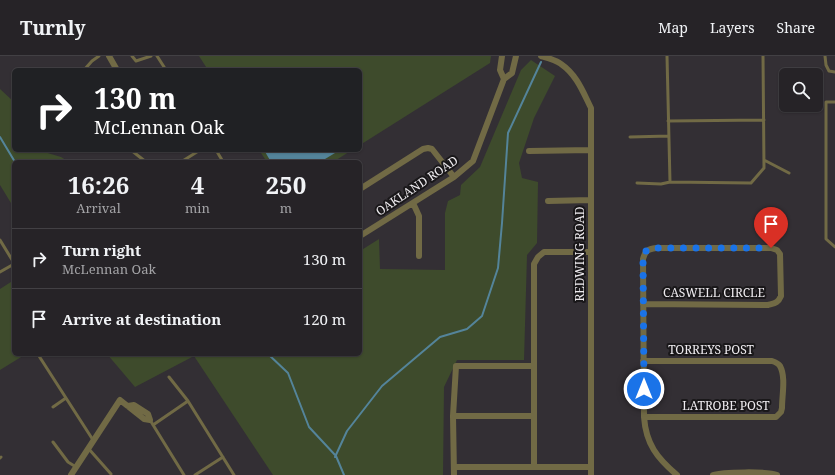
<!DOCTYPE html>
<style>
body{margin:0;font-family:"Noto Serif",serif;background:#2e2b2f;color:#f1f3f6;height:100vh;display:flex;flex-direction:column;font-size:15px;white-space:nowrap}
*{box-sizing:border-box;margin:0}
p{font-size:13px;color:#a4a4a7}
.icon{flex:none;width:22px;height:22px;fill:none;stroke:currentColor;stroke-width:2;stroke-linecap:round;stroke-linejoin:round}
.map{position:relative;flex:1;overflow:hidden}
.drawer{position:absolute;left:12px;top:104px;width:350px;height:196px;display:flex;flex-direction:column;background:#262327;border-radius:6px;box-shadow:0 1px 3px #0004,0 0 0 1px #424044}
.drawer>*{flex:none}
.top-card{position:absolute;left:12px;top:12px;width:350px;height:84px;border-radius:6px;box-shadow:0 1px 3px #0004,0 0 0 1px #424044;background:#202124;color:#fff;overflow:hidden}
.fabs{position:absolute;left:779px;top:12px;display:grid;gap:8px}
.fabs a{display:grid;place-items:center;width:44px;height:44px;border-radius:6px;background:#262327;box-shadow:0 1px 3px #0004,0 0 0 1px #424044;font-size:20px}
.pin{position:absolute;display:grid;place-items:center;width:34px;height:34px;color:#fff;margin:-41px -17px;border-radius:50% 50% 50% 0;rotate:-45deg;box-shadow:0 0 4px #0007}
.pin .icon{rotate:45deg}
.me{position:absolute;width:44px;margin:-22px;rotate:0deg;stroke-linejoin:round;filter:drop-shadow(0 0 3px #0008)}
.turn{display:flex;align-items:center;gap:14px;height:84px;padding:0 16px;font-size:18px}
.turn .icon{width:52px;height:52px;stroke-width:2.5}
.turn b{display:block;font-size:28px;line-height:34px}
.eta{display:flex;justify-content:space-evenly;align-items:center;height:68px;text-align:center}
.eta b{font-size:24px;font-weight:700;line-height:28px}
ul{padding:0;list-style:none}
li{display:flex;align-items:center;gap:12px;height:60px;padding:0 16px;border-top:1px solid #424044}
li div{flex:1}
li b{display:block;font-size:15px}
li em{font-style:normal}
header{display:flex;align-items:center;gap:24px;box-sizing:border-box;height:56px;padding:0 20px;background:#262327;border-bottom:1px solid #424044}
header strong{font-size:19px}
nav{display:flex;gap:22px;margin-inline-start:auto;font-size:14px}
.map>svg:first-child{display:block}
</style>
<header>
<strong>Turnly</strong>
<nav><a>Map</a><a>Layers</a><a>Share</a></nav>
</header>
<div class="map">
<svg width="835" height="419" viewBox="0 0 835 419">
<rect width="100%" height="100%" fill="#332f34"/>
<path fill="#3e4b2c" d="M 199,0 L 491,0 L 490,7 L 360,89 L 360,14 L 208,14 Z
M 531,4 L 555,20 L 534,62 L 519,107 L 522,122 L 538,126 L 537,187 L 527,199 L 524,304 L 457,304 L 444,331 L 443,419 L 273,419 L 194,300 L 135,331 L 107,298 L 360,298 L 360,195 L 379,183 L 380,213 L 445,214 L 445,157 L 448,145 L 460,139 L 461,129 L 480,111 L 521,14 Z
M 0,33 L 14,46 L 14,94 L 41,94 L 41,95 L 61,101 L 69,106 L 14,106 L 14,152 L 0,129 Z
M 259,94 L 352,94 L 333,106 L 267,106 Z
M 14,224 L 14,298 L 26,298 L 0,314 L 0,233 Z"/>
<path fill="#54849a" d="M 264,94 L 340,94 L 320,106 L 271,106 Z"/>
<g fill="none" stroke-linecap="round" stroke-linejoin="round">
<path stroke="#54849a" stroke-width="2" d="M 0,81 L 15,106
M 268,298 L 288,317 L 309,371 L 336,400 L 344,419
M 335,401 L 347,375 L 382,330 L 440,281 L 467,273 L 482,260 L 498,212 L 502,167 L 508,77 L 541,6"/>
<path stroke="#716a45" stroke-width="3" d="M 132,0 L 136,5 L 151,0
M 157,0 L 166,14
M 667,0 L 670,126 L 751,127 L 764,112 L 763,0
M 825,0 L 826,9 L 829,15 L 835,16
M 84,14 L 92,5 L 99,0
M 835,46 L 826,46 L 826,183 L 835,191
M 668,65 L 764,64
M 630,81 L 669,80
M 131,94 L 146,106
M 216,94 L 222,104 L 219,106
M 764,104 L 789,117
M 181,106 L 200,94
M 637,127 L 661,128 L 670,126
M 0,184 L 14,207
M 0,216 L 14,208
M 39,300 L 93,384
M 169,321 L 188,345 L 234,419
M 53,351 L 66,342
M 150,364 L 184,419
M 153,369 L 188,345
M 53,386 L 68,406 L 76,411
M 88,392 L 111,418
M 0,402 L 1,401
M 195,419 L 223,401"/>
<path stroke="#716a45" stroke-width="6" d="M 109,0 L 117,14
M 502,0 L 500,14 L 504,23
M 541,0 C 548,2 556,4 561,8 C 577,19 583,36 591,52 L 591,419
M 529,95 L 591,94
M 360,133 L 423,93 L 428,92 L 432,93 L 454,121
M 548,145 L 591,144
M 413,147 L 419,160 L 419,200
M 360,180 L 454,121 L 473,105 L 504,23 L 512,17 L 516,0
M 643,248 L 768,249 C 775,247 778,247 781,240 L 780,198 L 777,194 L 771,192 L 656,192 C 648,193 645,195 643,203 L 644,361 C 646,388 657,402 677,419
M 643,305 L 772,305 C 775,306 778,307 780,310 C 786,321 782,339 782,352 L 781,356 L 776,361 L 644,361
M 128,350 L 134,349 L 148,358 L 150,364
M 453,360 L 533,360
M 454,411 L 591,411
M 534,411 L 534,208 L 538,201 L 544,196 L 591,196
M 71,419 L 120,344 L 144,363 L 150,364
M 454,419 L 453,360 L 456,310 L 534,310
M 713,419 C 722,416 768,415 777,419"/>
</g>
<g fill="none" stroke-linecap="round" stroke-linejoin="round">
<path stroke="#1a73e8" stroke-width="7" stroke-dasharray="0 12.6" d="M 644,333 L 643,203 L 646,195 L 656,192 L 771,192"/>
</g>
<g text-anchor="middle" stroke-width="4" stroke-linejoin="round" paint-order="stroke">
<g font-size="12" fill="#efecf0" stroke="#1a181a">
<text transform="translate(417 130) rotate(-34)" y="4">OAKLAND ROAD</text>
<text transform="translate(580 198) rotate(-90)" y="4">REDWING ROAD</text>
<text x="714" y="241">CASWELL CIRCLE</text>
<text x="711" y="298">TORREYS POST</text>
<text x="726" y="354">LATROBE POST</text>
</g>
</g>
</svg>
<div class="fabs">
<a><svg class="icon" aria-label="search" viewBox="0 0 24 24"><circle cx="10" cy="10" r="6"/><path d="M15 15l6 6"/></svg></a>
</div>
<div class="pin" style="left:771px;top:192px;background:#d93025"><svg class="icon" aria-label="arrive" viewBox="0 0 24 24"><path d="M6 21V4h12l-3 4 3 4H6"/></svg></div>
<svg class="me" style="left:644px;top:333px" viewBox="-20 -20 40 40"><circle r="17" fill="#1a73e8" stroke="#fff" stroke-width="3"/><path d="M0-11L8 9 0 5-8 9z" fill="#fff"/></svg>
<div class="top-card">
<div class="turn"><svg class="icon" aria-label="right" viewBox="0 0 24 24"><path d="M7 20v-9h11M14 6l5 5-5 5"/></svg><div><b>130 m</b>McLennan Oak</div></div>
</div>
<section class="drawer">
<div class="eta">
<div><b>16:26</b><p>Arrival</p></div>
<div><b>4</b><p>min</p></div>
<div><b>250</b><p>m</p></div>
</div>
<ul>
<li><svg class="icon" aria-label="right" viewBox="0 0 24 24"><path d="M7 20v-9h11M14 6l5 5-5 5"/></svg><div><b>Turn right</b><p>McLennan Oak</p></div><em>130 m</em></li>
<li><svg class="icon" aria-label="arrive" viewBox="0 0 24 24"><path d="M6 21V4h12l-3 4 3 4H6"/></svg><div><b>Arrive at destination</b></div><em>120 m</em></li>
</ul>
</section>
</div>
